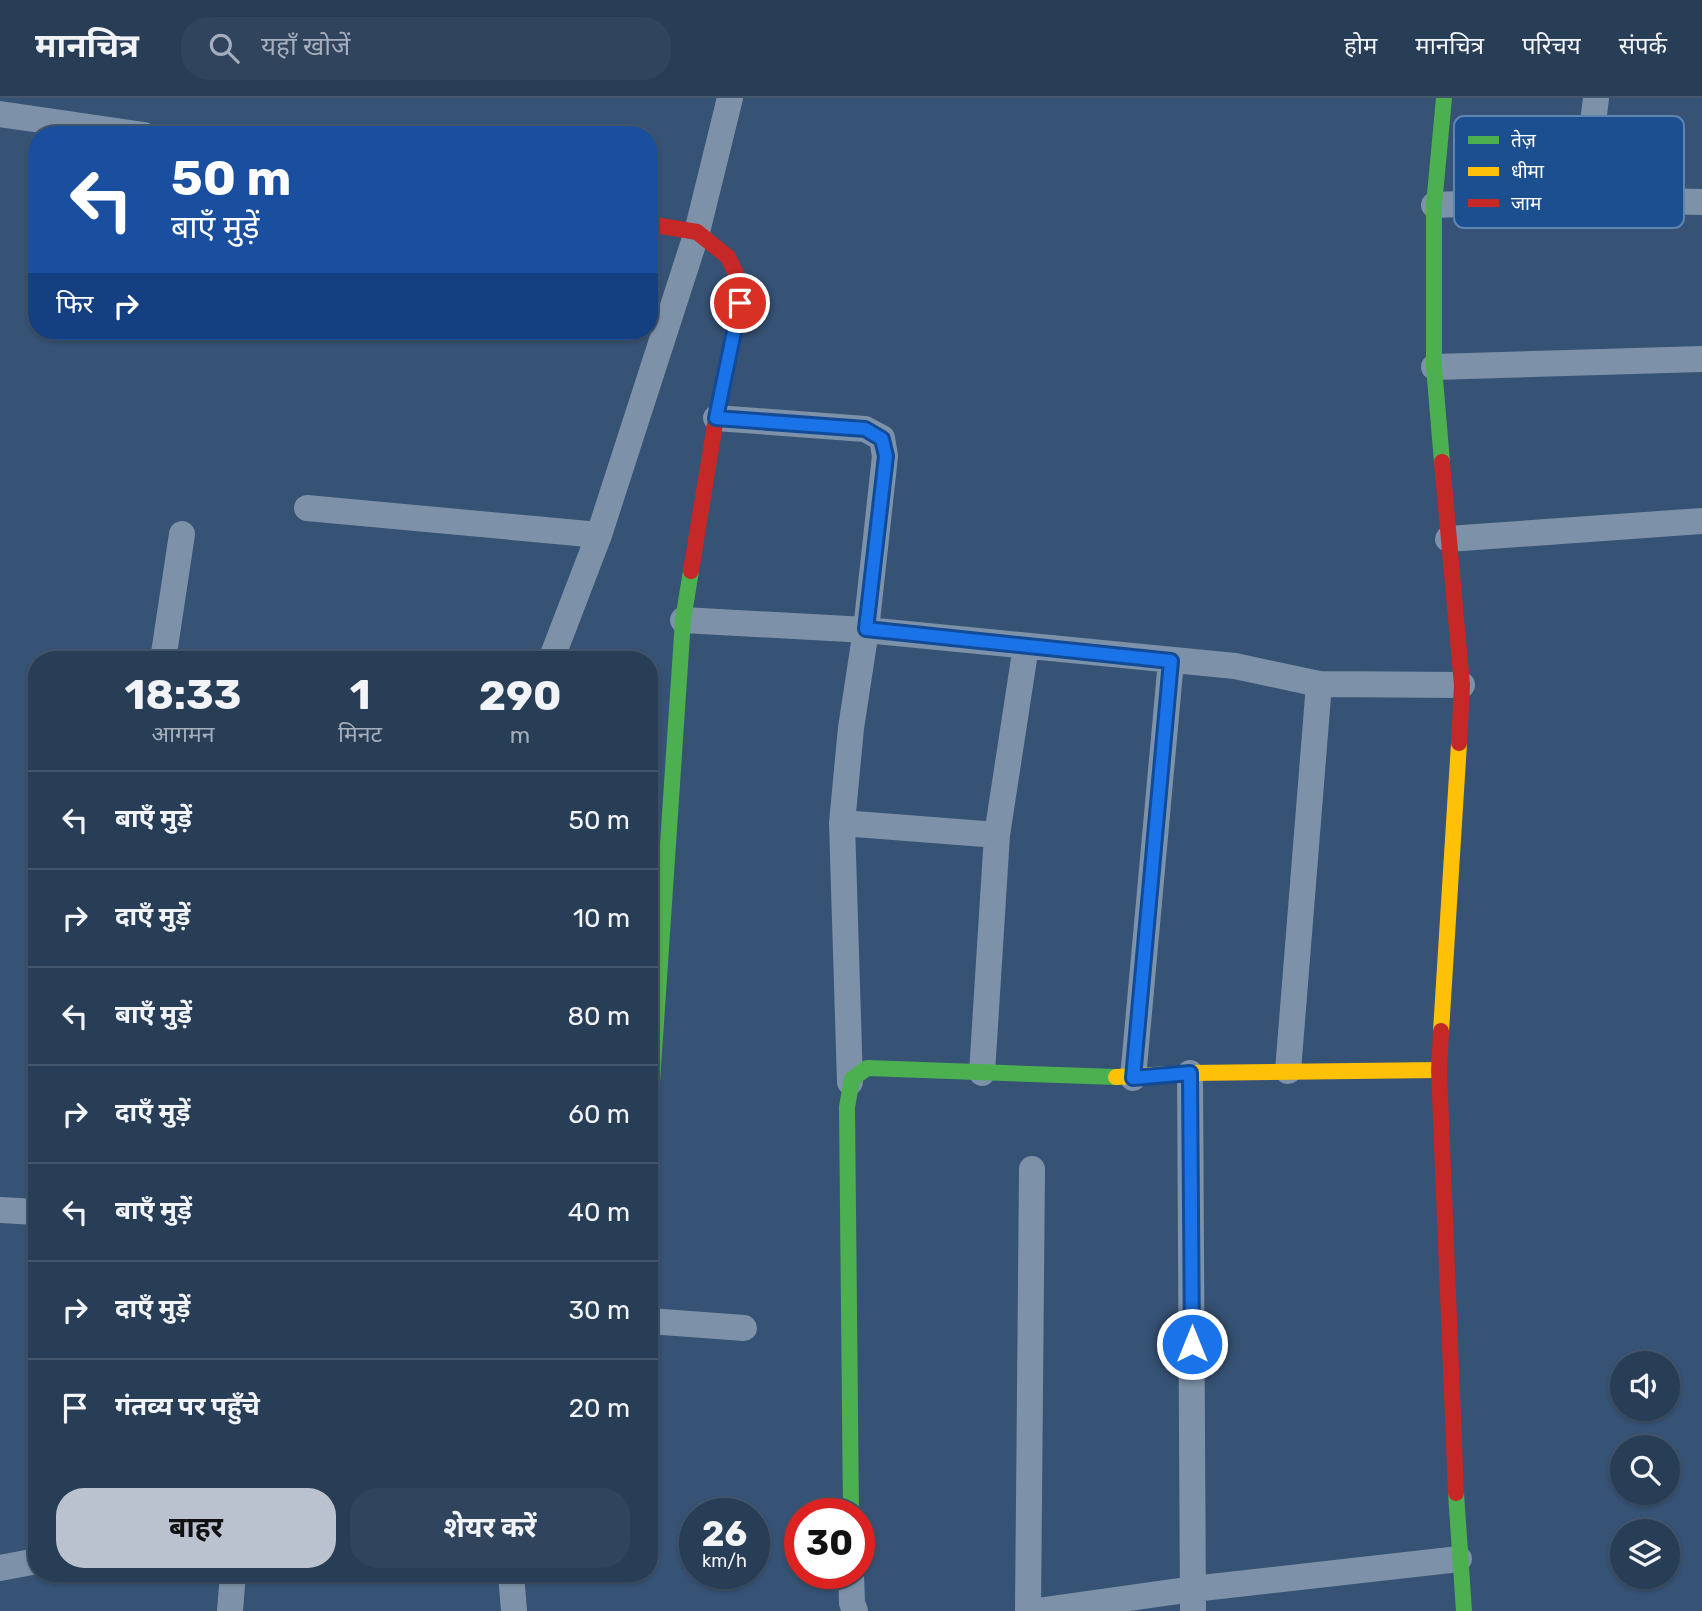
<!DOCTYPE html>
<html lang="hi">
<meta charset="utf-8">
<style>
body{margin:0;font-family:Rubik,"Noto Sans Devanagari",sans-serif;background:#30455d;color:#f1f3f6;height:100vh;display:flex;flex-direction:column;font-size:26px;white-space:nowrap}
*{box-sizing:border-box;margin:0}
p{font-size:23px;color:#a5aeba}
.icon{flex:none;width:38px;height:38px;fill:none;stroke:currentColor;stroke-width:2;stroke-linecap:round;stroke-linejoin:round}
.map{position:relative;flex:1;overflow:hidden}
.details{position:absolute;left:28px;top:553px;width:630px;height:931px;display:flex;flex-direction:column;background:#283e57;border-radius:28px;box-shadow:0 2px 5px #0004,0 0 0 2px #44576d}
.details>*{flex:none}
.guide{position:absolute;left:28px;top:28px;width:630px;height:214px;border-radius:28px;box-shadow:0 2px 5px #0004,0 0 0 2px #44576d;background:#1a4fa0;color:#fff;overflow:hidden}
.buttons{position:absolute;left:1610px;top:1253px;display:grid;gap:14px}
.buttons a{display:grid;place-items:center;width:70px;height:70px;border-radius:50%;background:#283e57;box-shadow:0 2px 5px #0004,0 0 0 2px #44576d;font-size:35px}
.speed{position:absolute;left:679px;top:1400px;display:flex;gap:14px;font-size:35px;font-weight:700;text-align:center}
.speed>*{display:grid;place-content:center;width:91px;height:91px;border-radius:50%;background:#283e57;box-shadow:0 2px 5px #0004,0 0 0 2px #44576d;line-height:1}
.speed small{font-size:18px;font-weight:400}
.speed .limit{border:10px solid #d22;background:#fff;color:#111}
.pin{position:absolute;display:grid;place-items:center;width:60px;height:60px;color:#fff;margin:-30px;border:4px solid #fff;border-radius:50%;box-shadow:0 2px 7px #0007}
.me{position:absolute;width:77px;margin:-38px;rotate:0deg;stroke-linejoin:round;filter:drop-shadow(0 0 5px #0008)}
.turn{display:flex;align-items:center;gap:24px;height:147px;padding:0 28px;font-size:32px}
.turn .icon{width:91px;height:91px;stroke-width:2.5}
.turn b{display:block;font-size:49px;line-height:60px}
.then{display:flex;align-items:center;height:66px;padding:0 28px;background:#0003;gap:14px;font-size:26px}
.eta{display:flex;justify-content:space-evenly;align-items:center;height:119px;text-align:center}
.eta b{font-size:42px;font-weight:700;line-height:49px}
.action{display:flex;gap:14px;margin-top:auto;padding:14px 28px}
.action a{flex:1;height:80px;border-radius:28px;background:#b9c2ce;color:#111;font-size:28px;font-weight:700;line-height:80px;text-align:center}
.action a+a{background:#30455d;color:#f1f3f6}
ul{padding:0;list-style:none}
li{display:flex;align-items:center;gap:21px;height:98px;padding:0 28px;border-top:2px solid #44576d}
li div{flex:1}
li b{display:block;font-size:26px}
li em{font-style:normal}
header{display:flex;align-items:center;gap:42px;box-sizing:border-box;height:98px;padding:0 35px;background:#283e57;border-bottom:2px solid #44576d}
header strong{font-size:33px}
nav{display:flex;gap:38px;margin-inline-start:auto;font-size:24px}
.search{width:490px;height:63px;background:#30455d;display:flex;align-items:center;gap:18px;box-sizing:border-box;padding:0 24px;border-radius:28px;color:#a5aeba;font-size:26px}
.map>svg:first-child{display:block}
</style>
<header>
<strong>मानचित्र</strong>
<div class="search"><svg class="icon" aria-label="search" viewBox="0 0 24 24"><circle cx="10" cy="10" r="6"/><path d="M15 15l6 6"/></svg>यहाँ खोजें</div>
<nav><a>होम</a><a>मानचित्र</a><a>परिचय</a><a>संपर्क</a></nav>
</header>
<div class="map">
<svg width="1702" height="1513" viewBox="0 0 1702 1513">
<rect width="100%" height="100%" fill="#365274"/>
<g fill="none" stroke-linecap="round" stroke-linejoin="round">
<path stroke="#7d92a8" stroke-width="26" d="M 0,16 L 144,37
M 1584,101 L 1596,0
M 1434,107 L 1584,101 L 1702,104
M 1434,269 L 1702,261
M 716,320 L 865,331 L 882,340 L 885,358 L 866,532 L 851,630 L 842,725 L 850,984
M 307,410 L 599,437
M 1448,441 L 1702,423
M 683,522 L 866,532 L 1235,568 L 1319,586 L 1462,587
M 163,562 L 182,436
M 551,562 L 599,437 L 697,134 L 730,0
M 842,725 L 997,737
M 1288,973 L 1319,586
M 982,975 L 997,737 L 1026,548
M 1190,975 L 1193,1513
M 1133,980 L 1171,563
M 0,1112 L 37,1114
M 649,1223 L 744,1230
M 0,1470 L 37,1463
M 511,1475 L 514,1513
M 851,1475 L 852,1505 L 855,1513
M 230,1513 L 233,1475
M 1028,1513 L 1032,1071
M 1037,1513 L 1193,1491 L 1459,1461"/>
<path stroke="#4caf50" stroke-width="16" d="M 1442,364 L 1434,269 L 1434,107 L 1444,0
M 649,1029 L 683,522 L 691,473
M 1456,1395 L 1464,1513
M 851,1416 L 847,1009 L 852,981 L 867,970 L 1116,979"/>
<path stroke="#ffc107" stroke-width="16" d="M 1441,933 L 1459,645
M 1116,979 L 1190,975 L 1439,972"/>
<path stroke="#c62828" stroke-width="16" d="M 649,126 L 697,134 L 728,159 L 737,178 L 740,205 L 716,320 L 691,473
M 1442,364 L 1462,587 L 1459,645
M 1441,933 L 1439,972 L 1456,1395"/>
</g>
<g fill="none" stroke-linecap="round" stroke-linejoin="round">
<defs>
<path id="route" d="M 740,205 L 716,320 L 865,331 L 882,341 L 886,358 L 866,531 L 1171,563 L 1133,980 L 1190,975 L 1192,1246"/>
</defs>
<use href="#route" stroke="#114b97" stroke-width="18"/>
<use href="#route" stroke="#1a73e8" stroke-width="12"/>
</g>
<rect x="1454" y="18" width="230" height="112" rx="10" fill="#1b4f8f" stroke="#5f84b1" stroke-width="2"/>
<rect x="1468" y="38" width="31" height="8" fill="#4caf50"/>
<rect x="1468" y="69" width="31" height="9" fill="#ffc107"/>
<rect x="1468" y="101" width="31" height="8" fill="#c62828"/>
<g font-size="19" fill="#fff">
<text x="1511" y="49">तेज़</text>
<text x="1511" y="80">धीमा</text>
<text x="1511" y="112">जाम</text>
</g>
</svg>
<div class="buttons">
<a><svg class="icon" aria-label="sound" viewBox="0 0 24 24"><path d="M4 9h4l5-4v14l-5-4H4zM17 9q2 3 0 6"/></svg></a>
<a><svg class="icon" aria-label="search" viewBox="0 0 24 24"><circle cx="10" cy="10" r="6"/><path d="M15 15l6 6"/></svg></a>
<a><svg class="icon" aria-label="layers" viewBox="0 0 24 24"><path d="M12 4l9 5-9 5-9-5zM3 14l9 5 9-5"/></svg></a>
</div>
<div class="speed"><div>26<small>km/h</small></div><div class="limit">30</div></div>
<div class="pin" style="left:740px;top:205px;background:#d93025"><svg class="icon" aria-label="arrive" viewBox="0 0 24 24"><path d="M6 21V4h12l-3 4 3 4H6"/></svg></div>
<svg class="me" style="left:1192px;top:1246px" viewBox="-20 -20 40 40"><circle r="17" fill="#1a73e8" stroke="#fff" stroke-width="3"/><path d="M0-11L8 9 0 5-8 9z" fill="#fff"/></svg>
<div class="guide">
<div class="turn"><svg class="icon" aria-label="left" viewBox="0 0 24 24"><path d="M17 20v-9H6M10 6l-5 5 5 5"/></svg><div><b>50 m</b>बाएँ मुड़ें</div></div>
<div class="then">फिर<svg class="icon" aria-label="right" viewBox="0 0 24 24"><path d="M7 20v-9h11M14 6l5 5-5 5"/></svg></div>
</div>
<section class="details">
<div class="eta">
<div><b>18:33</b><p>आगमन</p></div>
<div><b>1</b><p>मिनट</p></div>
<div><b>290</b><p>m</p></div>
</div>
<ul>
<li><svg class="icon" aria-label="left" viewBox="0 0 24 24"><path d="M17 20v-9H6M10 6l-5 5 5 5"/></svg><div><b>बाएँ मुड़ें</b></div><em>50 m</em></li>
<li><svg class="icon" aria-label="right" viewBox="0 0 24 24"><path d="M7 20v-9h11M14 6l5 5-5 5"/></svg><div><b>दाएँ मुड़ें</b></div><em>10 m</em></li>
<li><svg class="icon" aria-label="left" viewBox="0 0 24 24"><path d="M17 20v-9H6M10 6l-5 5 5 5"/></svg><div><b>बाएँ मुड़ें</b></div><em>80 m</em></li>
<li><svg class="icon" aria-label="right" viewBox="0 0 24 24"><path d="M7 20v-9h11M14 6l5 5-5 5"/></svg><div><b>दाएँ मुड़ें</b></div><em>60 m</em></li>
<li><svg class="icon" aria-label="left" viewBox="0 0 24 24"><path d="M17 20v-9H6M10 6l-5 5 5 5"/></svg><div><b>बाएँ मुड़ें</b></div><em>40 m</em></li>
<li><svg class="icon" aria-label="right" viewBox="0 0 24 24"><path d="M7 20v-9h11M14 6l5 5-5 5"/></svg><div><b>दाएँ मुड़ें</b></div><em>30 m</em></li>
<li><svg class="icon" aria-label="arrive" viewBox="0 0 24 24"><path d="M6 21V4h12l-3 4 3 4H6"/></svg><div><b>गंतव्य पर पहुँचे</b></div><em>20 m</em></li>
</ul>
<div class="action"><a>बाहर</a><a>शेयर करें</a></div>
</section>
</div>
